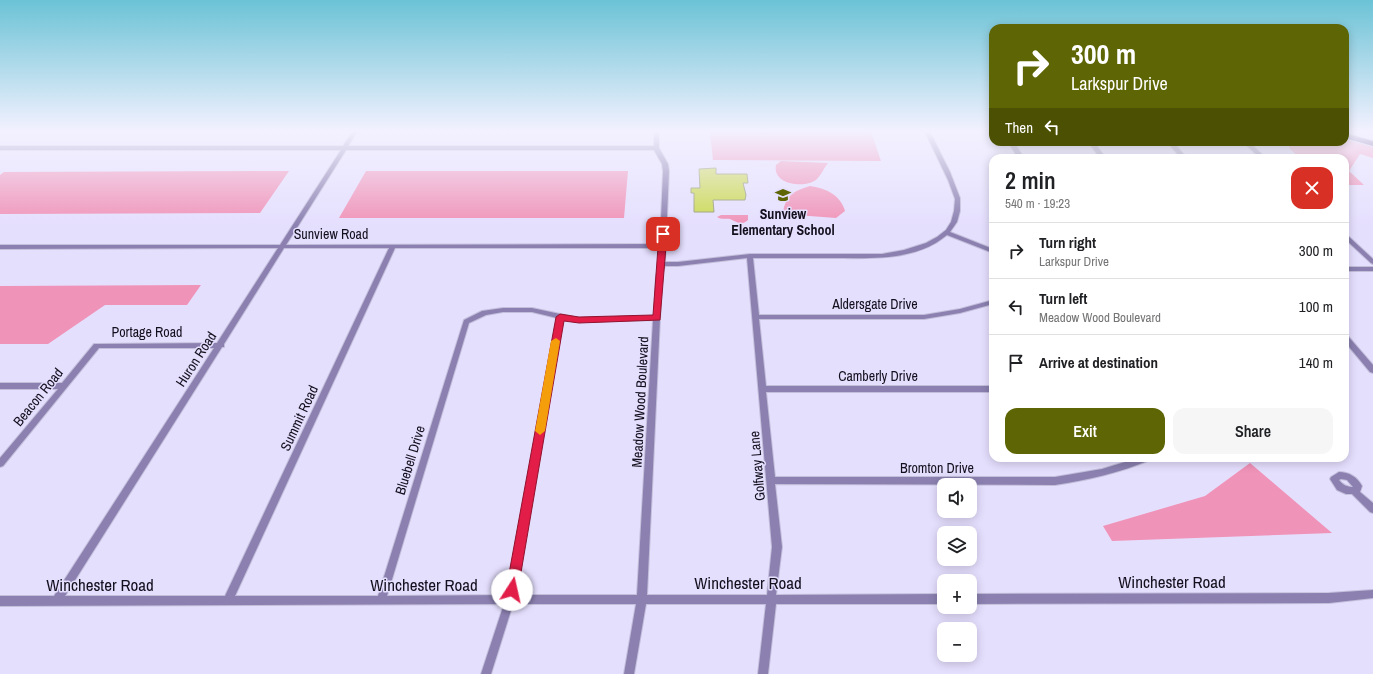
<!DOCTYPE html>
<meta charset="utf-8">
<style>
body{margin:0;font-family:"Archivo Narrow",sans-serif;background:#f6f6f6;color:#202124;height:100vh;display:flex;flex-direction:column;font-size:15px;white-space:nowrap}
*{box-sizing:border-box;margin:0}
p{font-size:13px;color:#757577}
.icon{flex:none;width:22px;height:22px;fill:none;stroke:currentColor;stroke-width:2;stroke-linecap:round;stroke-linejoin:round}
.map{position:relative;flex:1;overflow:hidden}
.details{position:absolute;left:989px;top:154px;width:360px;height:308px;display:flex;flex-direction:column;background:#fff;border-radius:12px;box-shadow:0 2px 10px #0003}
.details>*{flex:none}
.hud{position:absolute;left:989px;top:24px;width:360px;height:122px;border-radius:12px;box-shadow:0 2px 10px #0003;background:#5e6504;color:#fff;overflow:hidden}
.fabs{position:absolute;left:937px;top:478px;display:grid;gap:8px}
.fabs a{display:grid;place-items:center;width:40px;height:40px;border-radius:8px;background:#fff;box-shadow:0 2px 10px #0003;font-size:20px}
.pin{position:absolute;display:grid;place-items:center;width:34px;height:34px;color:#fff;margin:-17px;border-radius:8px;box-shadow:0 2px 6px #0006}
.me{position:absolute;width:44px;margin:-22px;rotate:10deg;stroke-linejoin:round;filter:drop-shadow(0 0 3px #0008)}
.turn{display:flex;align-items:center;gap:14px;height:84px;padding:0 16px;font-size:18px}
.turn .icon{width:52px;height:52px;stroke-width:2.5}
.turn b{display:block;font-size:28px;line-height:34px}
.then{display:flex;align-items:center;height:38px;padding:0 16px;background:#0003;gap:8px;font-size:15px}
.round{display:grid;place-items:center;flex:none;width:42px;height:42px;border-radius:12px;background:#f6f6f6}
.headline{display:flex;align-items:center;justify-content:space-between;height:68px;padding:0 16px}
h1{font-size:24px;font-weight:600;line-height:30px}
.action{display:flex;gap:8px;margin-top:auto;padding:8px 16px}
.action a{flex:1;height:46px;border-radius:12px;background:#5e6504;color:#fff;font-size:16px;font-weight:600;line-height:46px;text-align:center}
.action a+a{background:#f6f6f6;color:#202124}
ul{padding:0;list-style:none}
li{display:flex;align-items:center;gap:12px;height:56px;padding:0 16px;border-top:1px solid #e0e0e0}
li div{flex:1}
li b{display:block;font-size:15px}
li em{font-style:normal}
.map>svg:first-child{display:block}
</style>
<div class="map">
<svg width="1373" height="674" viewBox="0 0 1373 674">
<rect width="100%" height="100%" fill="#e5dffe"/>
<path fill="#f093b8" d="M 710,132 L 871,132 L 881,161 L 713,160 Z
M 1345,135 L 1373,144 L 1373,158 L 1360,154 L 1349,171 L 1364,185 L 1345,185 L 1345,158 L 1300,158 L 1290,149 L 1287,142 L 1345,142 Z
M 781,161 L 828,163 C 824,168 821,175 817,179 C 806,189 772,185 776,165 Z
M 289,171 L 260,213 L 0,214 L 0,175 L 4,172 Z
M 366,171 L 628,171 L 624,218 L 339,218 Z
M 810,186 C 825,188 841,195 845,211 L 836,218 L 783,214 C 785,196 793,191 810,186 Z
M 721,215 L 748,215 L 748,220 C 741,226 737,222 730,219 C 726,218 722,220 717,217 Z
M 201,285 L 187,305 L 105,305 L 48,344 L 0,344 L 0,286 Z
M 1250,463 L 1332,533 L 1112,541 L 1103,526 L 1205,496 Z"/>
<path fill="#cbd951" stroke="#969c76" d="M 716,168 L 716,174 L 747,174 L 748,183 L 743,183 L 746,195 L 745,200 L 713,200 L 714,212 L 694,212 L 694,193 L 691,193 L 691,188 L 700,188 L 699,169 Z"/>
<g fill="none" stroke-linecap="round" stroke-linejoin="round">
<defs>
<path id="minor" d="M 352,132 L 357,132 L 348,146 L 654,146 L 654,132 L 659,132 L 659,148 L 668,164 L 669,171 L 665,262 L 678,262 L 750,254 L 882,254 L 904,250 L 926,243 L 937,237 L 946,230 L 951,222 L 954,211 L 955,199 L 948,180 L 925,132 L 930,132 L 950,172 L 960,198 L 960,211 L 957,222 L 950,232 L 993,249 L 993,253 L 947,235 C 915,262 869,258 830,258 C 804,258 779,258 753,258 L 759,315 L 924,315 L 960,309 L 993,300 L 993,304 L 960,313 L 924,319 L 759,319 L 766,386 L 993,386 L 993,392 L 766,392 L 775,477 L 1055,477 L 1102,469 L 1138,458 L 1151,458 L 1150,460 C 1119,473 1088,480 1055,485 L 775,484 L 782,547 L 776,595 L 944,594 L 944,604 L 776,604 L 768,674 L 758,674 L 766,604 L 646,604 L 634,674 L 624,674 L 636,604 L 513,604 L 491,674 L 481,674 L 504,604 L 0,606 L 0,596 L 54,596 L 214,348 L 99,348 L 3,466 L 0,467 L 0,458 L 58,389 L 0,389 L 0,383 L 62,383 L 94,344 L 97,344 L 217,343 L 278,248 L 0,249 L 0,245 L 280,245 L 341,150 L 0,150 L 0,146 L 343,146 ZM 346,150 L 654,150 L 662,164 L 663,171 L 660,244 L 286,245 ZM 284,248 L 389,248 L 225,596 L 65,596 L 222,347 L 224,347 L 224,344 ZM 395,248 L 660,248 L 659,264 L 656,276 L 654,316 L 579,318 L 532,308 L 503,308 L 482,311 L 464,320 L 378,596 L 235,596 ZM 747,258 L 772,547 L 767,595 L 647,595 L 662,276 L 665,266 L 678,266 ZM 503,312 L 532,312 L 557,318 L 506,595 L 387,596 L 469,323 L 486,315 ZM 563,319 L 579,322 L 653,320 L 637,595 L 516,595 Z
M 1008,142 L 1014,142 L 1024,158 L 1018,158 Z
M 1088,142 L 1094,142 L 1106,158 L 1100,158 Z
M 1167,142 L 1173,142 L 1187,158 L 1181,158 Z
M 1243,142 L 1249,142 L 1266,158 L 1260,158 Z
M 1345,234 L 1347,235 L 1373,259 L 1373,264 L 1371,263 L 1345,239 Z
M 1345,267 L 1373,267 L 1373,271 L 1345,271 Z
M 1345,335 L 1347,335 L 1373,365 L 1373,373 L 1370,372 L 1345,342 Z
M 1339,472 C 1349,472 1357,477 1362,486 L 1360,492 L 1373,503 L 1373,513 L 1370,512 L 1352,494 L 1346,494 L 1337,490 L 1330,479 L 1331,477 ZM 1341,479 L 1347,480 L 1353,487 C 1347,487 1343,485 1339,480 Z
M 1373,590 L 1373,598 L 1329,603 L 970,604 L 970,594 L 1329,593 Z"/>
<path id="highway" d="M 1345,133 L 1373,141 L 1373,146 L 1345,138 Z"/>
</defs>
<use href="#minor" stroke="#c3beda" stroke-width="2"/>
<use href="#highway" stroke="#c3beda" stroke-width="2"/>
<use href="#minor" fill="#8b80b0" fill-rule="evenodd"/>
<use href="#highway" fill="#2f0f5d" fill-rule="evenodd"/>
</g>
<linearGradient id="sky" x2="0" y2="1"><stop stop-color="#6bc3d6"/><stop offset="0.58" stop-color="#f3f1ff"/><stop offset="1" stop-color="#f3f1ff" stop-opacity="0"/></linearGradient>
<rect width="1373" height="226" fill="url(#sky)"/>
<path fill="#e11d48" stroke="#92132f" d="M 663,231 L 667,234 L 660,320 L 579,323 L 564,321 L 518,590 L 516,594 L 512,595 L 507,594 L 506,590 L 556,317 L 560,314 L 579,317 L 653,315 L 659,234 Z"/>
<path fill="#f59e0b" d="M 556,338 L 560,341 L 545,431 L 540,435 L 535,431 L 551,341 Z"/>
<defs>
<symbol id="school-bare" viewBox="-9 -9 18 18"><path d="M0-5L7-2L0 1L-7-2ZM-4 1L0 2.5L4 1V4Q0 6-4 4Z" fill="#5e6504" stroke="#e5dffe" stroke-width="2.5" paint-order="stroke"/></symbol>
</defs>
<g fill-rule="evenodd">
<use href="#school-bare" x="772" y="184" width="22" height="22"/>
</g>
<g text-anchor="middle" stroke-width="3" stroke-linejoin="round" paint-order="stroke">
<g font-size="14" font-weight="bold" fill="#130f1d" stroke="#e5dffe">
<text x="783" y="219">Sunview<tspan x="783" dy="16">Elementary School</tspan></text>
</g>
<g font-size="14" fill="#130f1d" stroke="#e5dffe">
<text x="331" y="239">Sunview Road</text>
<text x="875" y="309">Aldersgate Drive</text>
<text x="147" y="337">Portage Road</text>
<text transform="translate(196 359) rotate(-57)" y="5">Huron Road</text>
<text x="878" y="381">Camberly Drive</text>
<text transform="translate(38 397) rotate(-51)" y="5">Beacon Road</text>
<text transform="translate(640 402) rotate(-87)" y="5">Meadow Wood Boulevard</text>
<text transform="translate(299 418) rotate(-65)" y="5">Summit Road</text>
<text transform="translate(410 460) rotate(-73)" y="5">Bluebell Drive</text>
<text transform="translate(757 466) rotate(-95)" y="5">Golfway Lane</text>
<text x="937" y="473">Bromton Drive</text>
</g>
<g font-size="17" fill="#130f1d" stroke="#e5dffe">
<text x="1172" y="588">Winchester Road</text>
<text x="748" y="589">Winchester Road</text>
<text x="100" y="591">Winchester Road</text>
<text x="424" y="591">Winchester Road</text>
</g>
</g>
</svg>
<div class="fabs">
<a><svg class="icon" aria-label="sound" viewBox="0 0 24 24"><path d="M4 9h4l5-4v14l-5-4H4zM17 9q2 3 0 6"/></svg></a>
<a><svg class="icon" aria-label="layers" viewBox="0 0 24 24"><path d="M12 4l9 5-9 5-9-5zM3 14l9 5 9-5"/></svg></a>
<a>+</a>
<a>−</a>
</div>
<div class="pin" style="left:663px;top:234px;background:#d93025"><svg class="icon" aria-label="arrive" viewBox="0 0 24 24"><path d="M6 21V4h12l-3 4 3 4H6"/></svg></div>
<svg class="me" style="left:512px;top:590px" viewBox="-20 -20 40 40"><circle r="19" fill="#fff"/><path d="M0-13L10 11 0 6-10 11z" fill="#e11d48"/></svg>
<div class="hud">
<div class="turn"><svg class="icon" aria-label="right" viewBox="0 0 24 24"><path d="M7 20v-9h11M14 6l5 5-5 5"/></svg><div><b>300 m</b>Larkspur Drive</div></div>
<div class="then">Then<svg class="icon" aria-label="left" viewBox="0 0 24 24"><path d="M17 20v-9H6M10 6l-5 5 5 5"/></svg></div>
</div>
<section class="details">
<div class="headline"><div><h1>2 min</h1><p>540 m · 19:23</p></div><a class="round" style="background:#d93025;color:#fff"><svg class="icon" aria-label="close" viewBox="0 0 24 24"><path d="M6 6l12 12M18 6L6 18"/></svg></a></div>
<ul>
<li><svg class="icon" aria-label="right" viewBox="0 0 24 24"><path d="M7 20v-9h11M14 6l5 5-5 5"/></svg><div><b>Turn right</b><p>Larkspur Drive</p></div><em>300 m</em></li>
<li><svg class="icon" aria-label="left" viewBox="0 0 24 24"><path d="M17 20v-9H6M10 6l-5 5 5 5"/></svg><div><b>Turn left</b><p>Meadow Wood Boulevard</p></div><em>100 m</em></li>
<li><svg class="icon" aria-label="arrive" viewBox="0 0 24 24"><path d="M6 21V4h12l-3 4 3 4H6"/></svg><div><b>Arrive at destination</b></div><em>140 m</em></li>
</ul>
<div class="action"><a>Exit</a><a>Share</a></div>
</section>
</div>
